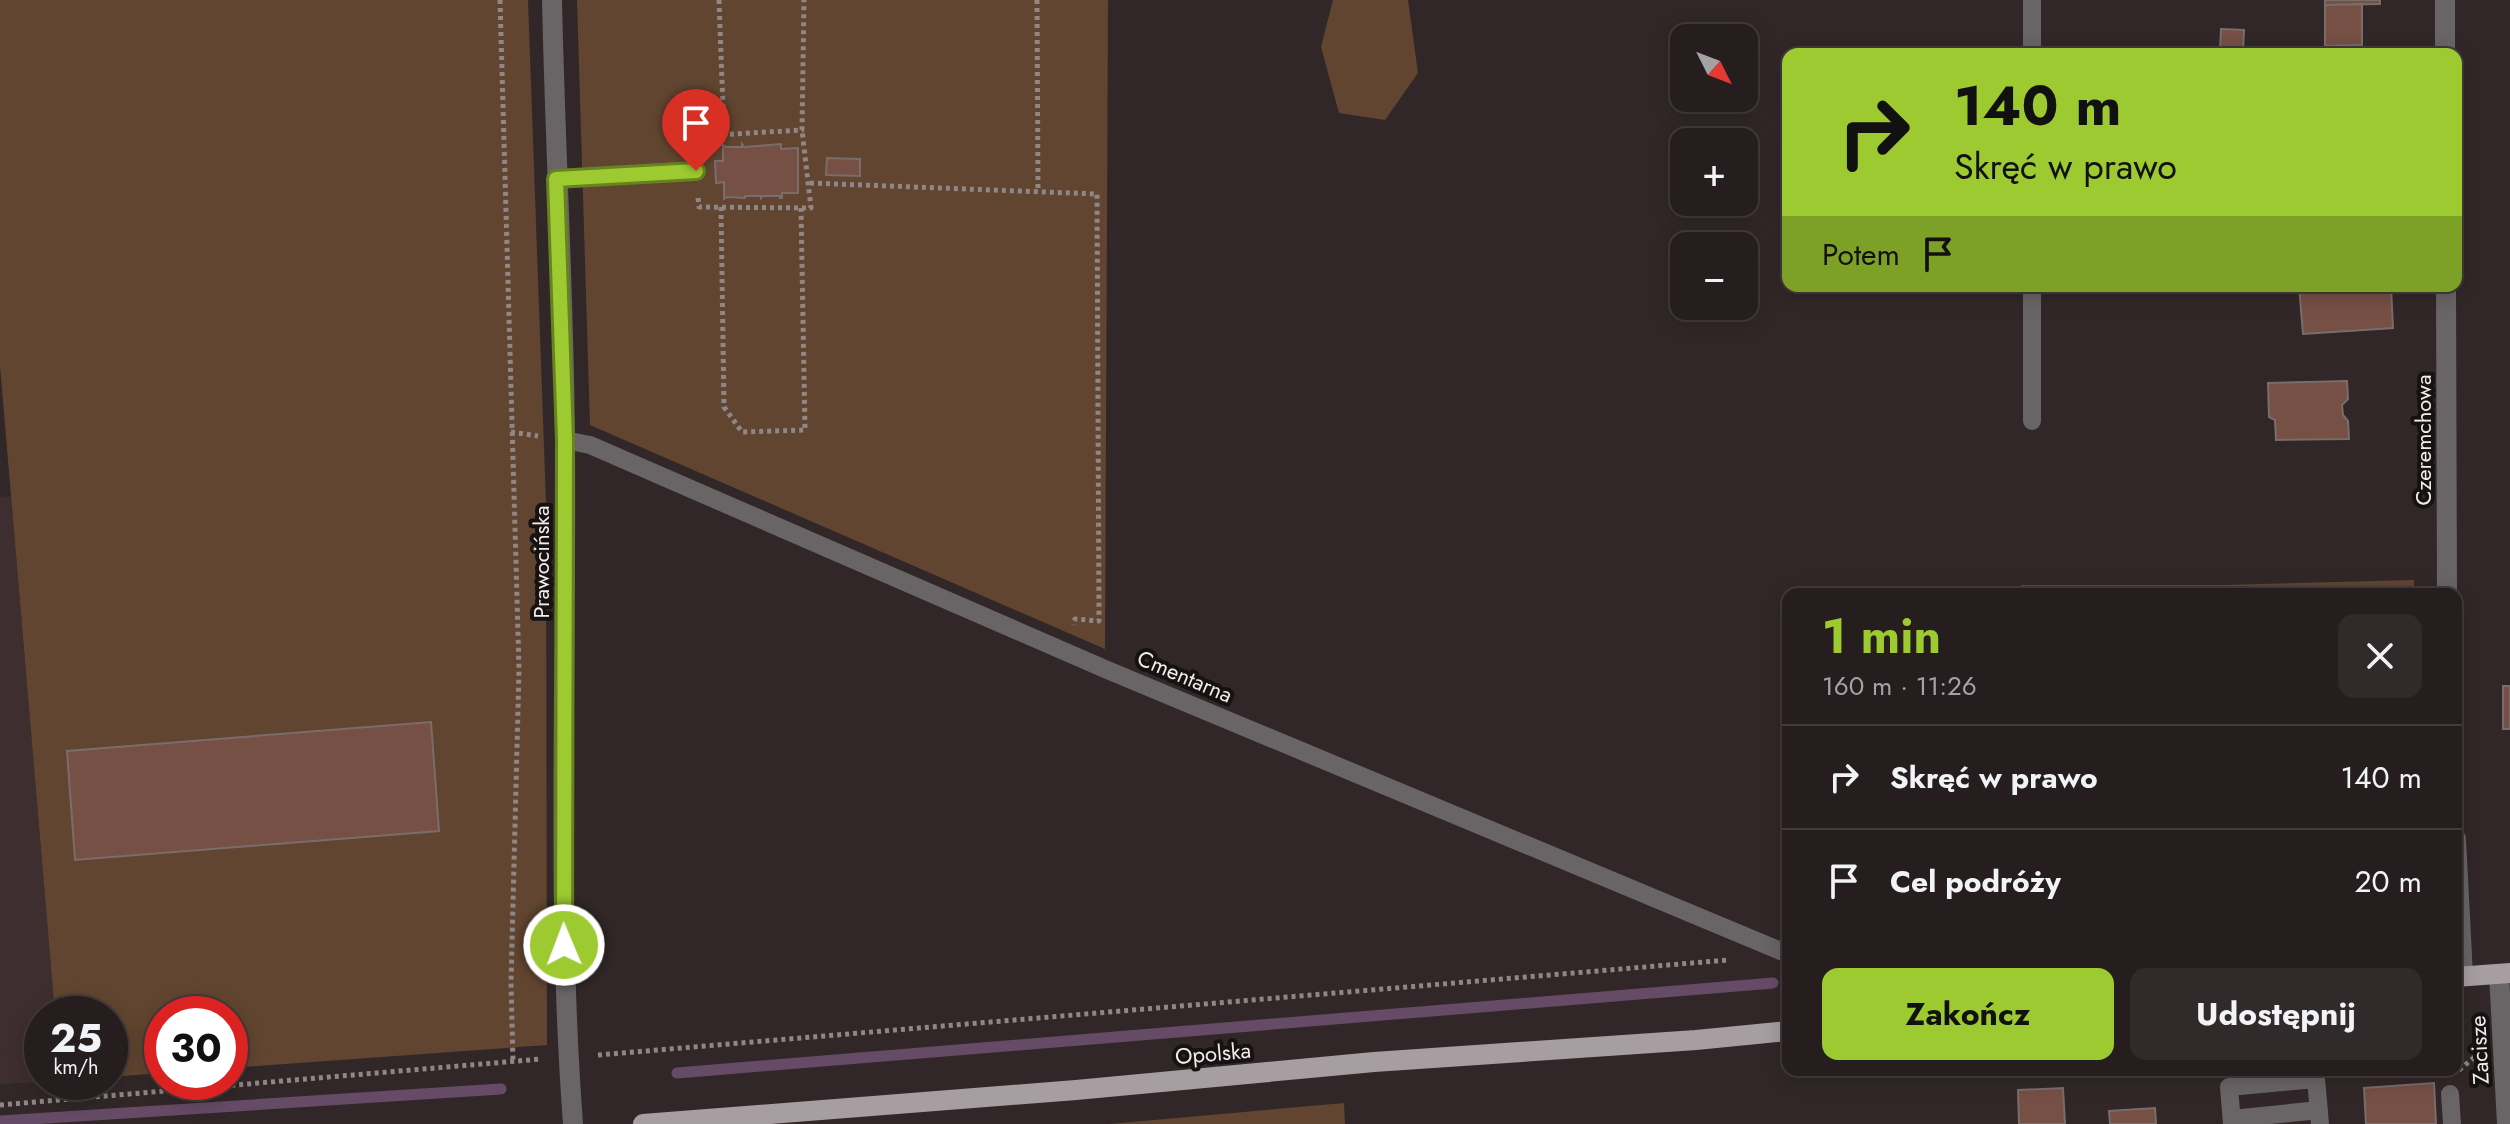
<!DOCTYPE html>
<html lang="pl">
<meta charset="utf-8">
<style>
body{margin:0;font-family:Jost,sans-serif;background:#312a2b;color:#f1f3f6;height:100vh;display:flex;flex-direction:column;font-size:30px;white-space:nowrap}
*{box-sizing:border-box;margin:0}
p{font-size:26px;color:#a3a2a4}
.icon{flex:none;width:44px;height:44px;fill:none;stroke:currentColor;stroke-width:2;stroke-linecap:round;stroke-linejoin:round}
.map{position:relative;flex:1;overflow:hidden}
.drawer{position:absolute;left:1782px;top:588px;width:680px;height:488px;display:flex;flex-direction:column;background:#251d1e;border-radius:16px;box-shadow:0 4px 20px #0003,0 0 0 2px #423b3c}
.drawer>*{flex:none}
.banner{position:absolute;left:1782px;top:48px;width:680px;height:244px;border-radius:16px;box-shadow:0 4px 20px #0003,0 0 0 2px #423b3c;background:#9dca30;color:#111;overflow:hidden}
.needle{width:52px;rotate:132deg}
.tools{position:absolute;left:1670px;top:24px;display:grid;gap:16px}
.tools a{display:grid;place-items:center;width:88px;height:88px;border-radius:16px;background:#251d1e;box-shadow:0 4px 20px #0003,0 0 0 2px #423b3c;font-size:40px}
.speed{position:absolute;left:24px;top:996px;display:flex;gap:16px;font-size:40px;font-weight:700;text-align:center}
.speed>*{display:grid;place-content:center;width:104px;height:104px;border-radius:50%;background:#251d1e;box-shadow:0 4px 20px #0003,0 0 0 2px #423b3c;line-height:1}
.speed small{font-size:20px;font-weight:400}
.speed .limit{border:12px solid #d22;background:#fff;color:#111}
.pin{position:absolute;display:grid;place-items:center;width:68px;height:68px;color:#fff;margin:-82px -34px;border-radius:50% 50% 50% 0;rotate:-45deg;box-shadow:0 0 8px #0007}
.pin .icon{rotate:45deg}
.me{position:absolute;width:88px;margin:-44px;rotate:359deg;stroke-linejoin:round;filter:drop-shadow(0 0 6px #0008)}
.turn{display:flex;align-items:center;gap:28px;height:168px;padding:0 40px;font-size:36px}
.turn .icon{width:104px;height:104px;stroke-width:2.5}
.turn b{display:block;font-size:56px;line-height:68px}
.then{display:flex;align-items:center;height:76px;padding:0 40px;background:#0003;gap:16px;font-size:30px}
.round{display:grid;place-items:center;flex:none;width:84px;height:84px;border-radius:16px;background:#312a2b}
.summary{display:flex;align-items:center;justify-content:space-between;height:136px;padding:0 40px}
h1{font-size:48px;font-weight:700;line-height:60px;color:#9dca30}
.action{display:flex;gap:16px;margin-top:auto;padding:16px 40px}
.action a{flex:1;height:92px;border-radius:16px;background:#9dca30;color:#111;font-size:32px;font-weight:700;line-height:92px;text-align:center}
.action a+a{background:#312a2b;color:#f1f3f6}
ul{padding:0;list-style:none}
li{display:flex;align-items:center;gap:24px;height:104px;padding:0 40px;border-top:2px solid #423b3c}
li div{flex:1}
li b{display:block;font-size:30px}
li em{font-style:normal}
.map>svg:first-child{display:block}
</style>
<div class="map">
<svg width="2510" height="1124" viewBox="0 0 2510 1124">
<rect width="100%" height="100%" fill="#312728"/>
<path fill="#3f2e30" d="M 11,496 L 55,1014 L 42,1014 L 42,1082 L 0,1084 L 0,497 Z"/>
<path fill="#614530" d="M 0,0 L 528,0 L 546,502 L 547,1045 L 230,1068 L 230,1014 L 162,1014 L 162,1073 L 110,1077 L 110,1014 L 55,1014 L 0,366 Z
M 577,0 L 1108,0 L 1105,649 L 590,425 Z
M 1333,0 L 1408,0 L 1418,73 L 1385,120 L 1339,113 L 1321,47 Z
M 2414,580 L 2414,594 L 2021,594 L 2021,585 L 2224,585 Z
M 1344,1103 L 1345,1124 L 1109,1124 Z"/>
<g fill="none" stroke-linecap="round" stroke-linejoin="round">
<path stroke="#664b66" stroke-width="11" d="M 677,1073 L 1773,983
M 0,1121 L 501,1089"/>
</g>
<path fill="#764f45" stroke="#796d6a" stroke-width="2" d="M 2325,0 L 2380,0 L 2380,4 L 2325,5 Z
M 2362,4 L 2362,45 L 2325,46 L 2325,5 Z
M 2221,29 L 2244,30 L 2243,52 L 2220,51 Z
M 742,144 L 744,147 L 781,144 L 781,149 L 798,148 L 798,193 L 782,193 L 782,198 L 780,198 L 780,196 L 763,196 L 761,198 L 761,196 L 745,196 L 745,198 L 727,197 L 724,199 L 724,182 L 716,183 L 715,161 L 723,161 L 723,145 L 726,147 L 742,147 Z
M 827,158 L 860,159 L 860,176 L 826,175 Z
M 2299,286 L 2362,286 L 2362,289 L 2391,287 L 2393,328 L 2303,334 Z
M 2347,381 L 2348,399 L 2342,405 L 2343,415 L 2348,421 L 2349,439 L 2276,440 L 2275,420 L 2269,417 L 2268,383 Z
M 2503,686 L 2510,686 L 2510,729 L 2503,729 Z
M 431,722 L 439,831 L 75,860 L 67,751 Z
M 2434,1083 L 2436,1124 L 2366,1124 L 2364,1088 Z
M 2063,1088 L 2065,1124 L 2019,1124 L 2018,1090 Z
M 2155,1108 L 2156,1124 L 2110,1124 L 2109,1111 Z"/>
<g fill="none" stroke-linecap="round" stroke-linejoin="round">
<path stroke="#8f8687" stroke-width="5" stroke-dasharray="4 4" stroke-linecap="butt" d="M 500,0 L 519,669 L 511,982 L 513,1062
M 719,0 L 724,135
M 1037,0 L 1038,191
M 697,144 L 698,136 L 802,130 L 804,0
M 810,183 L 1097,194 L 1099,621 L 1075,619 L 1074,625
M 698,198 L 699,207 L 811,208 L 802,130
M 721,207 L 724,407 L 742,432 L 805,430 L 801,208
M 511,432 L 538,436
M 598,1055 L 1728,960
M 2459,1070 L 2476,1056
M 0,1105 L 541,1059"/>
<path stroke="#696466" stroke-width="18" d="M 2032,0 L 2032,54
M 556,179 L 696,171
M 2032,286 L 2032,421
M 565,440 L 590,445 L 1105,669 L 1788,954
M 2450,1094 L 2452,1124
M 2232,1119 L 2319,1110
M 2232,1124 L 2229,1087 L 2316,1079 L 2320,1124"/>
<path stroke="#696466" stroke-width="20" d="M 552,0 C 555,147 564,294 565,441 C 567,669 556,897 573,1124
M 2445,0 L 2445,54
M 2446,286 L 2447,594
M 2456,839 L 2463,976
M 2499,974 L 2507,1124"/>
<path stroke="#a79ea2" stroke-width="20" d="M 2456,977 L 2510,973
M 643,1124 L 1076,1090 L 1374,1062 L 1696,1040 L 1788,1031"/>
</g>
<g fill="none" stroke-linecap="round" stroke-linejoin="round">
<defs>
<path id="route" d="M 564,945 L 565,440 L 556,179 L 696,171"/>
</defs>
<use href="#route" stroke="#66831f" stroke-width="20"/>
<use href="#route" stroke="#9dca30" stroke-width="14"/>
</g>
<g text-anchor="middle" stroke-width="8" stroke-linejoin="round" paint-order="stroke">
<g font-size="22" fill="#f3ecec" stroke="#161212">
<text transform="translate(2423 440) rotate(-90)" y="8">Czeremchowa</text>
<text transform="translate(541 562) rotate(-90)" y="8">Prawocińska</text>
<text transform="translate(1185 676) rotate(23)" y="8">Cmentarna</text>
<text transform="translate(2479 1050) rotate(-93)" y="8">Zacisze</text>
<text transform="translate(1213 1053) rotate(-5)" y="8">Opolska</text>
</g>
</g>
</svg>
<div class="tools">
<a><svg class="needle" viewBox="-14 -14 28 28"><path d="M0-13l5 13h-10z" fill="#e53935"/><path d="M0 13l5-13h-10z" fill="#a3a2a4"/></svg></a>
<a>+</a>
<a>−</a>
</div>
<div class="speed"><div>25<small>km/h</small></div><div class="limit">30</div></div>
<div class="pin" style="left:696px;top:171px;background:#d93025"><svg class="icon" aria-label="arrive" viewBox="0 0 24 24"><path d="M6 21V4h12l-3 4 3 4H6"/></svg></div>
<svg class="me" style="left:564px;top:945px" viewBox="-20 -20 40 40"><circle r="17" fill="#9dca30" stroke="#fff" stroke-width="3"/><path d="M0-11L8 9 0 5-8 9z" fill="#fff"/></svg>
<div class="banner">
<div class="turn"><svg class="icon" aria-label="right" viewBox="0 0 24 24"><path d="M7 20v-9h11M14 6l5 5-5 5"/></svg><div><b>140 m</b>Skręć w prawo</div></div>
<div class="then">Potem<svg class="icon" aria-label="arrive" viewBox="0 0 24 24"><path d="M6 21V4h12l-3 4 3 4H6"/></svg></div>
</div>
<section class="drawer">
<div class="summary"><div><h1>1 min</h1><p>160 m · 11:26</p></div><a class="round"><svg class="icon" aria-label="close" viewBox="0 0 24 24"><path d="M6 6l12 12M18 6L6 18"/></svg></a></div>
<ul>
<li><svg class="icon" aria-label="right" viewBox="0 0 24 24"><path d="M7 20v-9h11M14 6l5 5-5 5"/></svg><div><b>Skręć w prawo</b></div><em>140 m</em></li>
<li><svg class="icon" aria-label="arrive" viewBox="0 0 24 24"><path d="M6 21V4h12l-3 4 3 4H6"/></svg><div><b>Cel podróży</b></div><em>20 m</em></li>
</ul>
<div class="action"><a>Zakończ</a><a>Udostępnij</a></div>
</section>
</div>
